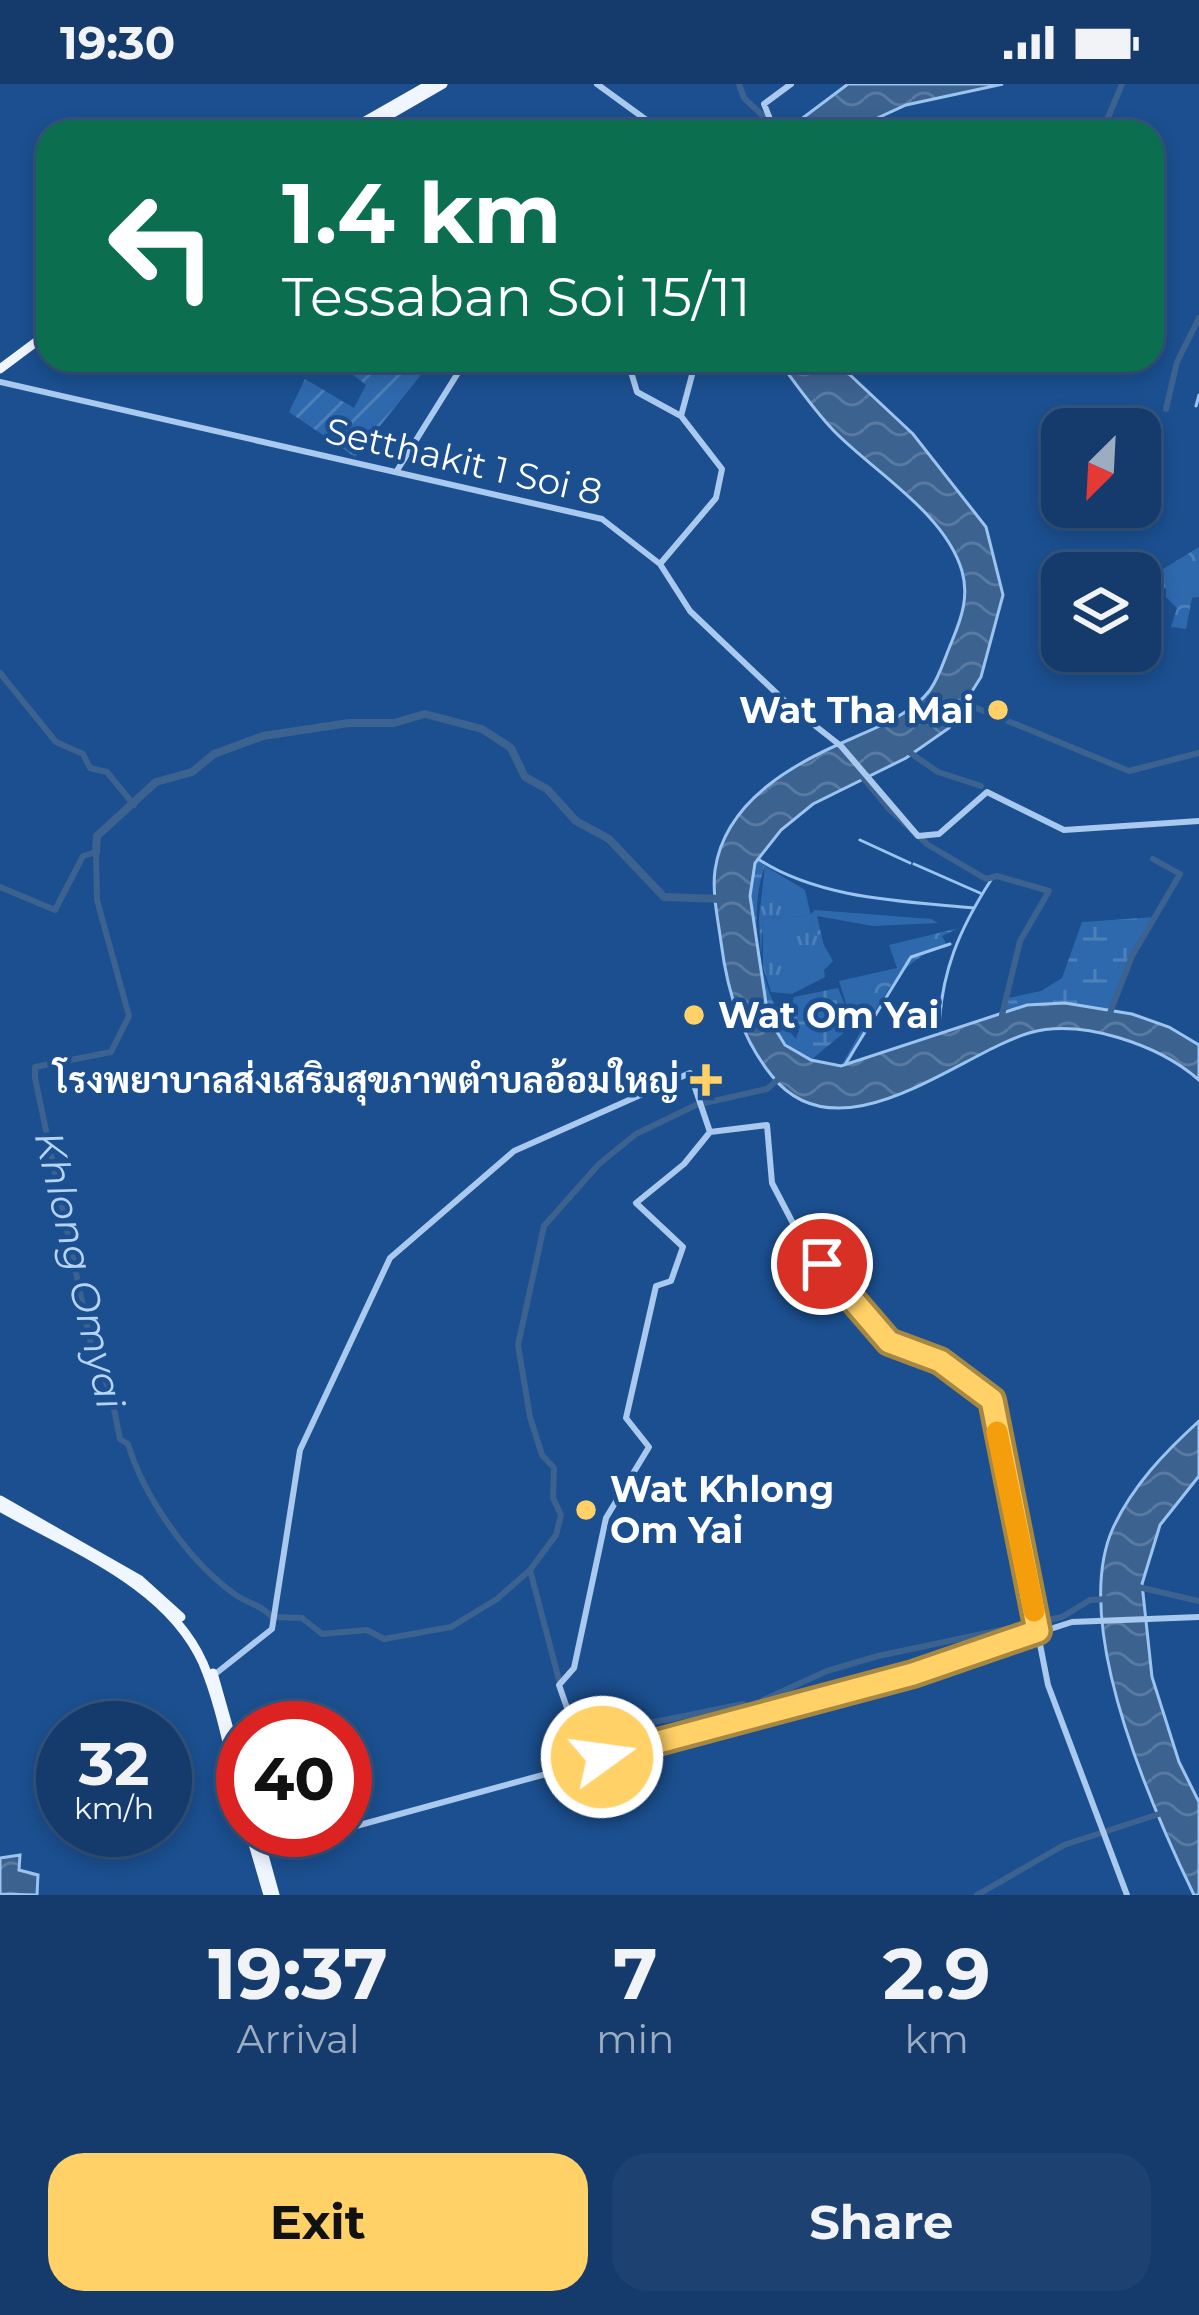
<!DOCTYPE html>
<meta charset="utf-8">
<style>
body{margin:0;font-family:Montserrat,Sarabun,sans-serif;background:#1d4271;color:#f1f3f6;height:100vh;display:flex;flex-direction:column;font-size:45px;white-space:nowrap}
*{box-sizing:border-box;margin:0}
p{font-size:39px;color:#9dadc1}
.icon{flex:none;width:66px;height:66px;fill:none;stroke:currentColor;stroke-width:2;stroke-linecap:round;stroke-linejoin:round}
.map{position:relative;height:1811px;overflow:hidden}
.side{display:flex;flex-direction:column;background:#143b6b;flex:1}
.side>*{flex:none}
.hud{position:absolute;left:36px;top:36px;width:1128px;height:252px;border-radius:36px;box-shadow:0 6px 18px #0003,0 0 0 3px #33557e;background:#0b6e4f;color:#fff;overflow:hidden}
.needle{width:78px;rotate:204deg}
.fabs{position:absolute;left:1041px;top:324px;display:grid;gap:24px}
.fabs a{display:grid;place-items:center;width:120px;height:120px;border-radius:24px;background:#143b6b;box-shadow:0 6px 18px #0003,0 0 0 3px #33557e;font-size:60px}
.speed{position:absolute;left:36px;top:1617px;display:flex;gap:24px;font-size:60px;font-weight:700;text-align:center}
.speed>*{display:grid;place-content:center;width:156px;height:156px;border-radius:50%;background:#143b6b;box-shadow:0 6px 18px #0003,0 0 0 3px #33557e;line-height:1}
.speed small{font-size:30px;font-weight:400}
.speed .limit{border:18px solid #d22;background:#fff;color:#111}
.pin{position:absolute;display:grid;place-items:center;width:102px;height:102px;color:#fff;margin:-51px;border:6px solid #fff;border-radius:50%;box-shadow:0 3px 12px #0007}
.me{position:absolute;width:132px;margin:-66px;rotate:76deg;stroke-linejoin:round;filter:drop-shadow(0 0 9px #0008)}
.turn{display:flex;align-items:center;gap:42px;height:252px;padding:0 48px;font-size:54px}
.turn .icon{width:156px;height:156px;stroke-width:2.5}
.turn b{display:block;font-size:84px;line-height:102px}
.eta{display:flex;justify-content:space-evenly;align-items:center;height:204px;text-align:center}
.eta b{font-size:72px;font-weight:700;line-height:84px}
.primary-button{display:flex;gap:24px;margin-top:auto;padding:24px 48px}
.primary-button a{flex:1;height:138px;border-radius:36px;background:#ffd166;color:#111;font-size:48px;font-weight:700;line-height:138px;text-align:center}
.primary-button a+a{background:#1d4271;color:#f1f3f6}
.status{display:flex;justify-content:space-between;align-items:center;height:84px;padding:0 60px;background:#143b6b;direction:ltr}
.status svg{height:33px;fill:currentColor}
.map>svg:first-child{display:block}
</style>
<div class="status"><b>19:30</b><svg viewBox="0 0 49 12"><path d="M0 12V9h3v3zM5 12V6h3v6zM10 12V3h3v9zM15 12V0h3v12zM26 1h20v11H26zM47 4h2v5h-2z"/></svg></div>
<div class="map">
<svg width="1199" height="1811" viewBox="0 0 1199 1811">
<defs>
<pattern id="grass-tufts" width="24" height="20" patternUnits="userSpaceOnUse" patternTransform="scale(3)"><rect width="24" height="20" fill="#2e69ad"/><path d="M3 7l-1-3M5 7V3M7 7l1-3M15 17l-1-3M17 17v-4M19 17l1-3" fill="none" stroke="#4d80b9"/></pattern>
<pattern id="forest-crowns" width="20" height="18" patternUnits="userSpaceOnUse" patternTransform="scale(3)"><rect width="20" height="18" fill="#2e69ad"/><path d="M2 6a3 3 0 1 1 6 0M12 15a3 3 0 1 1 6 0" fill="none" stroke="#4d80b9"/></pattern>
<pattern id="wetland-marsh" width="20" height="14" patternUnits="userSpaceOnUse" patternTransform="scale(3)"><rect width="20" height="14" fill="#2e69ad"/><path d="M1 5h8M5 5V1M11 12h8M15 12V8" fill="none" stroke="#4d80b9"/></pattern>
<pattern id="garden-furrows" width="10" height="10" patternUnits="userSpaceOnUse" patternTransform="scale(3)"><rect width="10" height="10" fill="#2e69ad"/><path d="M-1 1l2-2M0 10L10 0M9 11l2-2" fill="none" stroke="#4d80b9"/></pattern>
<pattern id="water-waves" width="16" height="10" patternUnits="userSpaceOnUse" patternTransform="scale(3)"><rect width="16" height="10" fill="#3c6290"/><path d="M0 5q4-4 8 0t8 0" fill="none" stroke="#597aa1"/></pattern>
</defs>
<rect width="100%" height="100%" fill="#1b4f8f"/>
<path fill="url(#grass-tufts)" d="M 765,782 L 805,806 L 811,832 L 759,834 Z
M 763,836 L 810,837 L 833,877 L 824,886 L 825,893 L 792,910 L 771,908 L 763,883 Z"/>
<path fill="url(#forest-crowns)" d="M 1199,463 L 1199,513 L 1192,514 L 1186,545 L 1171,543 L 1177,524 L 1166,513 L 1166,505 L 1150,493 Z
M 815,826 L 931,835 L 938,839 L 873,842 L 817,832 L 824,862 L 810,837 L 763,837 L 761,874 L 759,834 L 809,832 Z
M 959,844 L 942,852 L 948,863 C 896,869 870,938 849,980 L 841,982 L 861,947 L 853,941 L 839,897 L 897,884 L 889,861 Z"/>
<path fill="url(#wetland-marsh)" d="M 757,776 L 765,782 C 746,832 760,916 796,955 L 799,945 L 789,927 L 794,913 L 838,904 L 853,941 L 811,976 C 759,953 761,901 756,852 C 753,825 746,801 757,776 Z
M 1155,833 L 1129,875 L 1109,926 L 1065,919 L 1006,926 L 1008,914 L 1041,907 L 1062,894 L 1082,838 Z"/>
<path fill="url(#garden-furrows)" d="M 341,276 L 433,276 L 355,373 L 289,328 L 305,295 L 354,324 L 366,301 L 339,280 Z"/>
<path fill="url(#water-waves)" stroke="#9cc4f0" stroke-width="3" d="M 848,0 L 1003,0 L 906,21 L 847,48 L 784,48 Z
M 778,276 L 834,276 L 913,350 L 986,443 L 1003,511 L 981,593 L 949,644 L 906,674 L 813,720 L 781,746 L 755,779 L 750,812 L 768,933 L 785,961 L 811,976 L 841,982 L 1027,921 L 1065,919 L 1132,930 L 1169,943 L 1199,961 L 1199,996 C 1159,961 1082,934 1029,949 C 961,969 840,1077 772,992 C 741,954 727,906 721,858 C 718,835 712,810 715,786 C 725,716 796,678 853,654 C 878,643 913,629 930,606 C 940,592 945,573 952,557 C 962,533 969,512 962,487 C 945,429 874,388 834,347 C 813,325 796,300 778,276 Z
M 1199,1337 L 1199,1392 L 1160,1441 L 1142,1500 L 1152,1593 L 1179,1678 L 1199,1718 L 1199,1811 L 1194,1811 C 1151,1722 1070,1540 1113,1444 C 1133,1401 1165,1368 1199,1337 Z
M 20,1771 L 19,1786 L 38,1791 L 37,1811 L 0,1810 L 0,1774 Z"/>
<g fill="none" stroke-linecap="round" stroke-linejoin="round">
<path stroke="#9cc4f0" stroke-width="3" d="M 1090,287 L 1091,276
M 1196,322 L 1199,311
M 860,756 L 910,779
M 758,775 C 819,815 902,817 974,824
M 914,780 L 980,809
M 939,946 C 941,888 959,846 991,796
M 846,979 L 911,873 L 950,860"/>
<path stroke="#3c6290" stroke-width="6" d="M 739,0 L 744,14 L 780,48
M 1111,48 L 1105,41 L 1122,0
M 1166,325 L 1177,278 L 1199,234
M 0,589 L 56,658 L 83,670 L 90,684 L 107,688 L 134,721
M 962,618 L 1129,687 L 1199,669
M 909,668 L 938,688 L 981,702
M 861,691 L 885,720
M 887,723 L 927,760
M 930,762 L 986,795 L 997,792 L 1049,807 L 1020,857 L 1002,931
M 0,803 L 55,826 L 83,772 L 96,768 L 97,816 L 129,932 L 111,968 L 35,983 L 35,994 L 92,1265 L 111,1310 L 120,1355 L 128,1360 C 144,1413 188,1476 233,1509 C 247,1520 259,1519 272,1533 L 302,1534 L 322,1550 L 367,1546 L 384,1555 L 451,1543 L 497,1515 L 530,1486 L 556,1451 L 561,1431 L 553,1414 L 554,1384 L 542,1371 L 530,1333 L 518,1261 L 544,1142 L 599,1080 L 636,1050 L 696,1021 L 767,1005 L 782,992
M 1110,929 L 1132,872 L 1180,790 L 1153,775
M 530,1486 L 559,1596
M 1138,1503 L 1199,1517
M 763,1616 L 827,1587 L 878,1572 L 1062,1533 L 1090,1516 L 1109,1515
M 665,1636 L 743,1620
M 615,1646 L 663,1636
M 580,1652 L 606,1648
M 977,1811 L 1064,1761 L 1159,1730"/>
<path stroke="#3c6290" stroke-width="8" d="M 96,768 L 97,752 L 156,698 L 192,688 L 214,670 L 263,652 L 349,639 L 394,639 L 425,630 L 482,645 L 511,664 L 525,693 L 547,705 L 576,737 L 609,755 L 664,813 L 722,815"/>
<path stroke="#a9c9ee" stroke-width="6" d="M 597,0 L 663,48
M 760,48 L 770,35 L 764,20 L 791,0
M 618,276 L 629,281 L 637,308 L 681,332 L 722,385 L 716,414 L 660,480
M 0,298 L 602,435 L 660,480 L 690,527 L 790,622 L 841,662 L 918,752 L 939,750 L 987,708 L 1064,746 L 1199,737
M 681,332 L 696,276
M 398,385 L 466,276
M 710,1048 L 767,1041 L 772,1099 L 810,1172 L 889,1258 L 940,1278 L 992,1316 L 1048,1601 L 1127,1811
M 214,1591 L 272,1545 L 300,1366 L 390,1174 L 514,1067 L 690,989 L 710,1048
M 586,1678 L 559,1601 L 574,1584 L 606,1434 L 649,1363 L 626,1334 L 656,1202 L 671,1197 L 683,1163 L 636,1119 L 684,1080 L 710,1048
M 345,1745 L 901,1593 L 1072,1538 L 1199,1533
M 263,1768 L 341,1746"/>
<path stroke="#f0f6ff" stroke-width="9" d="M 346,48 L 430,0
M 360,48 L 443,0
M 0,285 L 48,249
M 0,1416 L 140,1496 L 181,1533
M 0,1423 C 71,1464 167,1499 203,1579 C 222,1624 230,1676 243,1723
M 213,1589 L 243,1695
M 249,1746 L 268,1811
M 257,1746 L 275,1811"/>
</g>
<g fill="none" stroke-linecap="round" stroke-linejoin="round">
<defs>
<path id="route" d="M 602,1673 L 913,1590 L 1038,1547 L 992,1316 L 940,1277 L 889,1258 L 822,1180"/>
</defs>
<use href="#route" stroke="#a68842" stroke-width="30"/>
<use href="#route" stroke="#ffd166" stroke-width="21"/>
<path stroke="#f59e0b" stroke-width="21" d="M 997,1348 L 1034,1527"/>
</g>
<g fill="#ffd166" stroke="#1b4f8f" stroke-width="4.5">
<circle cx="998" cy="626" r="12"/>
<circle cx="694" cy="931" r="12"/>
<path d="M700 978h12v12h12v12h-12v12h-12v-12h-12v-12h12z"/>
<circle cx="586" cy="1426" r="12"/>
</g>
<g text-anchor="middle" stroke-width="9" stroke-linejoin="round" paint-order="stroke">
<g font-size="36" fill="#fff" stroke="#1b4f8f">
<text transform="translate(464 377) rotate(13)" y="13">Setthakit 1 Soi 8</text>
</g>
<g font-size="36" font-weight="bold" fill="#fff" stroke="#1b4f8f" text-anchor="end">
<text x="974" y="639">Wat Tha Mai</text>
<text x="718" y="944" text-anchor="start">Wat Om Yai</text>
<text x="679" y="1009">โรงพยาบาลส่งเสริมสุขภาพตำบลอ้อมใหญ่</text>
<text x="610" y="1418" text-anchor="start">Wat Khlong<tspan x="610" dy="41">Om Yai</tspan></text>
</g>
<g font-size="39" font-style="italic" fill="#b5d3f5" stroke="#1b4f8f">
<text transform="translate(80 1186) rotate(77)" y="14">Khlong Omyai</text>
</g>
</g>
</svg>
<div class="fabs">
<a><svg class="needle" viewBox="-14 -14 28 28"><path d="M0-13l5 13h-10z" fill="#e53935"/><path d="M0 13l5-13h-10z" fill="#9dadc1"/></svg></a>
<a><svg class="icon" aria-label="layers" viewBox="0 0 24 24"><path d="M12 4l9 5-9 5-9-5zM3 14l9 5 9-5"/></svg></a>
</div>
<div class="speed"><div>32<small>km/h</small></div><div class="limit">40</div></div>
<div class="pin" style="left:822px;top:1180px;background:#d93025"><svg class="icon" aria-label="arrive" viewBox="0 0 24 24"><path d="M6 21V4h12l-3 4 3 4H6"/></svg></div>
<svg class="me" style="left:602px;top:1673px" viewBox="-20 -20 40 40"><circle r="17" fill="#ffd166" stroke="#fff" stroke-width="3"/><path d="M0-11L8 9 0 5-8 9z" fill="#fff"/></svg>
<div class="hud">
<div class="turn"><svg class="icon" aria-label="left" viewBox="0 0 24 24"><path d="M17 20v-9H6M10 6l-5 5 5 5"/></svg><div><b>1.4 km</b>Tessaban Soi 15/11</div></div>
</div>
</div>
<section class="side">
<div class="eta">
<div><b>19:37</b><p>Arrival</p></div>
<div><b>7</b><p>min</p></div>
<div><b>2.9</b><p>km</p></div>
</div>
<div class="primary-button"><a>Exit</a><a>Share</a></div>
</section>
